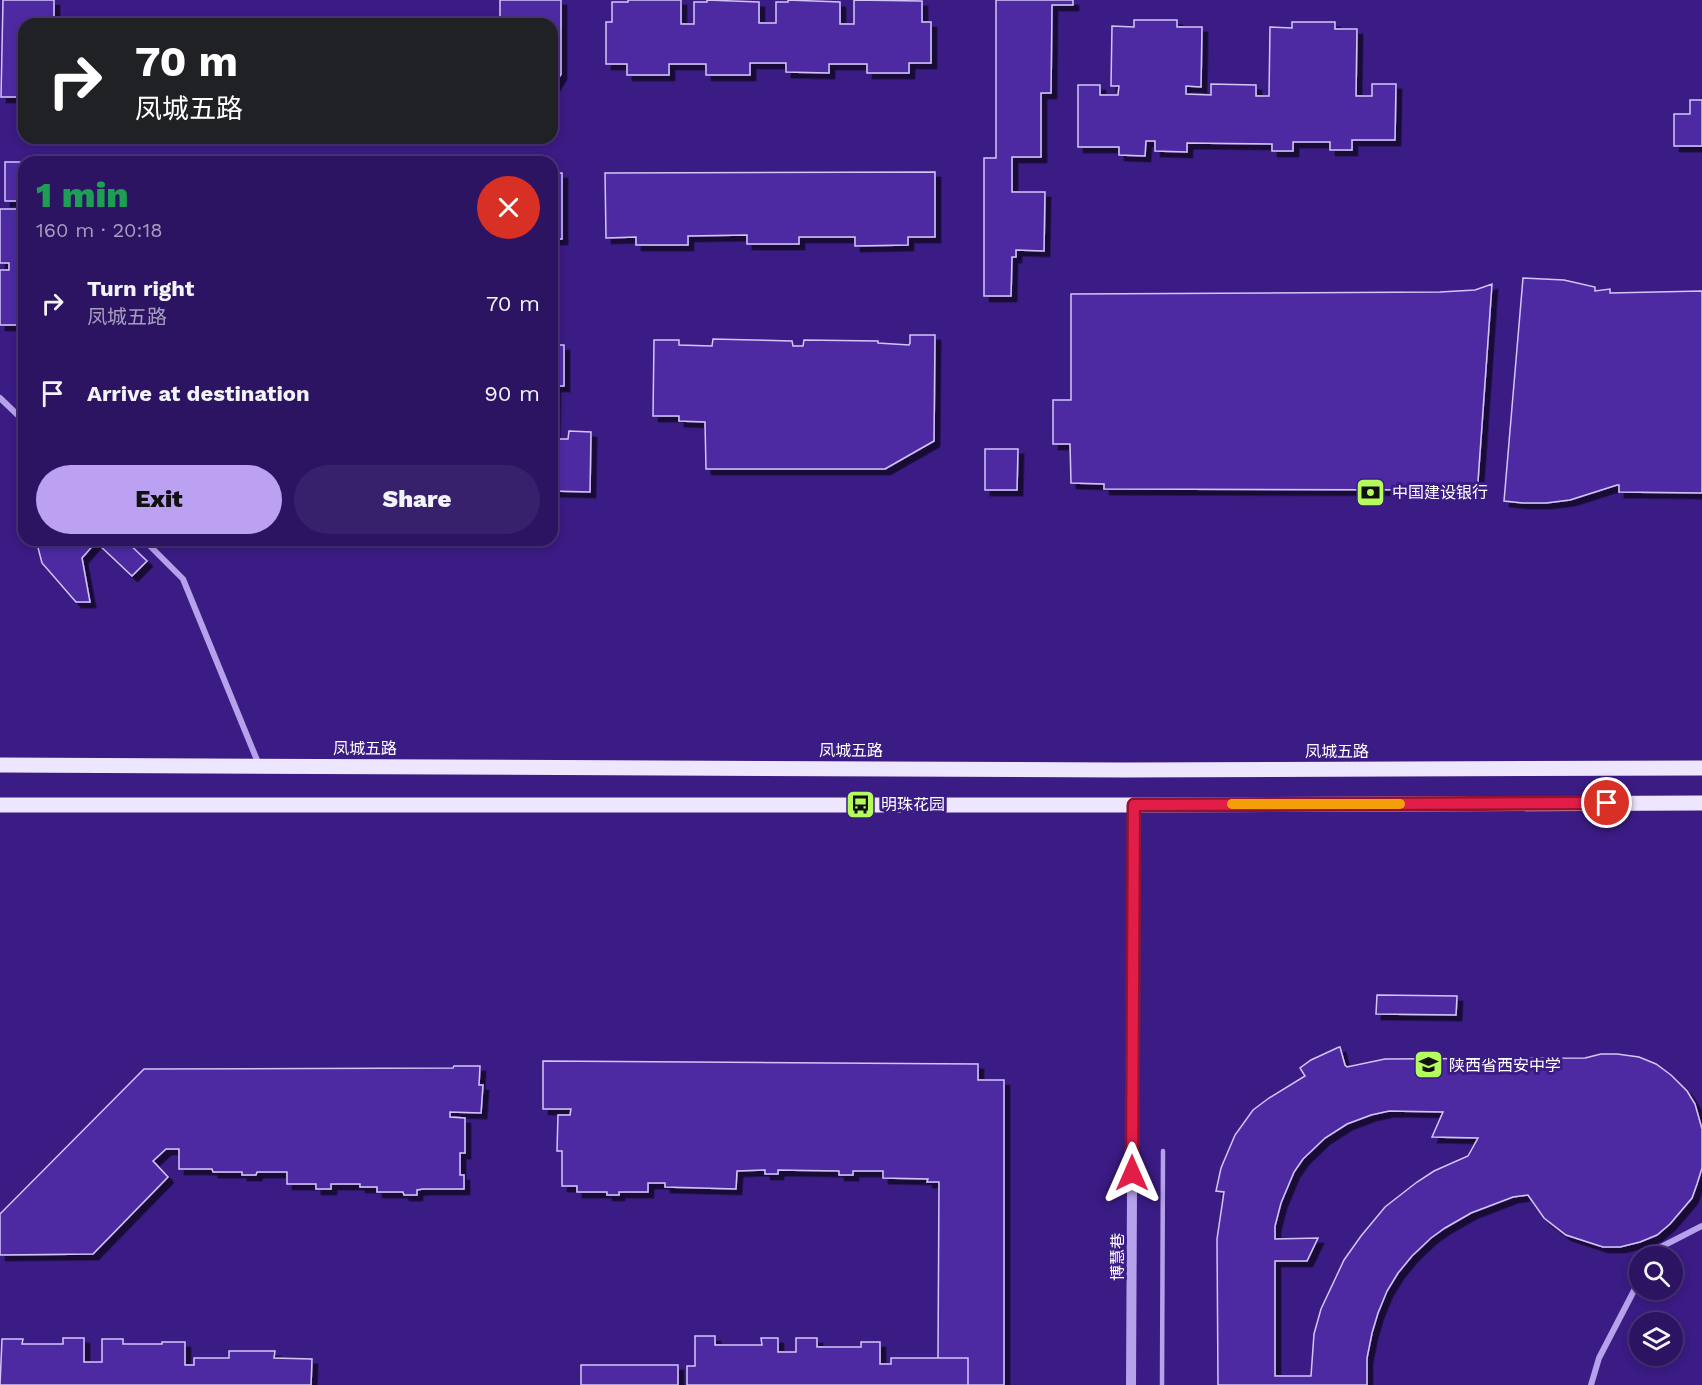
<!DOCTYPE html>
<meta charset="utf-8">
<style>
body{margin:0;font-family:"Work Sans","Noto Sans SC",sans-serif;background:#38216c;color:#f1f3f6;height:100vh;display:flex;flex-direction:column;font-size:22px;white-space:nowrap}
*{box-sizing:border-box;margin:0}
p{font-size:20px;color:#a69ebe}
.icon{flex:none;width:33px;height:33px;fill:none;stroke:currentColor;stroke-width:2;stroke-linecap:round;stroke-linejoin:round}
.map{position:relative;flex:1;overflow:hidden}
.panel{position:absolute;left:18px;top:156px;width:540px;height:390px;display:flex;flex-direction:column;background:#2c1463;border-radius:18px;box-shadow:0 3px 9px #0003,0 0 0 2px #483378}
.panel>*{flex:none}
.guide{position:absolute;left:18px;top:18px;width:540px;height:126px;border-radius:18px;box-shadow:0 3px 9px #0003,0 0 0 2px #483378;background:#202124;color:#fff;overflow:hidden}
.controls{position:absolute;left:1629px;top:1246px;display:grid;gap:12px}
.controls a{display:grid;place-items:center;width:54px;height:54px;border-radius:50%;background:#2c1463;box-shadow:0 3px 9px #0003,0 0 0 2px #483378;font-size:30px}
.pin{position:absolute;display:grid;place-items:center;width:51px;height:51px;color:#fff;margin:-26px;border:3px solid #fff;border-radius:50%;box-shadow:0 2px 6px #0007}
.me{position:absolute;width:66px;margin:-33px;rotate:0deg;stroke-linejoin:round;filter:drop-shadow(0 0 4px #0008)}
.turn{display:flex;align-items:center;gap:21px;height:126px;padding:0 18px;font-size:27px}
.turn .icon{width:78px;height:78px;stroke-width:2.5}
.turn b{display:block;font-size:42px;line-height:51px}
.round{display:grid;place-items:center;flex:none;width:63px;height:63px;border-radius:32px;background:#38216c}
.headline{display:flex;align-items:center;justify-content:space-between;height:102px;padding:0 18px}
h1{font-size:36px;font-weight:800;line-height:45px;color:#1e9e55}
.primary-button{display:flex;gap:12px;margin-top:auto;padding:12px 18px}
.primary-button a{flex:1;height:69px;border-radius:36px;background:#bca0f2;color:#111;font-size:24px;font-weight:800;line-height:69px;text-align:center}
.primary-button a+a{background:#38216c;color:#f1f3f6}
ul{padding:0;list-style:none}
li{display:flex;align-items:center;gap:18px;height:90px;padding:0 18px}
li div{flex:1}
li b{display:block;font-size:22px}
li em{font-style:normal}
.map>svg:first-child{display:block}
</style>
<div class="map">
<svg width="1702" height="1385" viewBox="0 0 1702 1385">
<defs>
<filter id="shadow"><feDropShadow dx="5.5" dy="5.5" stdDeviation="0" flood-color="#0009"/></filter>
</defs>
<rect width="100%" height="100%" fill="#3b1b84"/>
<path fill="#4d2aa2" stroke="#d4c5f8" stroke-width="1.5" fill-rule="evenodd" filter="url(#shadow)" d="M 3,0 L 54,0 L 54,24 L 24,24 L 24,97 L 1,97 Z
M 500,0 L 561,0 L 561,74 L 552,89 L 552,24 L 500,24 Z
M 628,0 L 681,0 L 681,24 L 694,24 L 694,2 L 707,2 L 707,0 L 759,2 L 759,23 L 776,23 L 776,2 L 788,2 L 788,0 L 840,2 L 840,24 L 854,24 L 854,0 L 922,1 L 922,22 L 931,22 L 931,63 L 909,63 L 909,73 L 867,73 L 867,64 L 829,64 L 829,73 L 786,72 L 786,63 L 750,63 L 750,75 L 706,75 L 706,64 L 669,64 L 669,75 L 627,75 L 627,64 L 606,64 L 606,22 L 612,22 L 612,2 L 628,2 Z
M 996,0 L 1073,0 L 1073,5 L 1052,5 L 1051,93 L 1041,93 L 1041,157 L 1012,157 L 1012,192 L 1045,192 L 1044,251 L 1016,250 L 1016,257 L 1012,257 L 1011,296 L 984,296 L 984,158 L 996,158 Z
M 1134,20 L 1177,20 L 1177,27 L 1202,27 L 1201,87 L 1186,86 L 1186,94 L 1211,95 L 1211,84 L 1256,85 L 1256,96 L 1269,96 L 1270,27 L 1292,28 L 1292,22 L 1335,22 L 1335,29 L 1357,29 L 1356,96 L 1372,96 L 1372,84 L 1396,84 L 1395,140 L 1352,140 L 1352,150 L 1330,150 L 1330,142 L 1293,142 L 1293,151 L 1272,151 L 1272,144 L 1187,143 L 1187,152 L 1155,151 L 1155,141 L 1146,141 L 1145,156 L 1119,155 L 1119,147 L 1078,147 L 1078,85 L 1100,85 L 1100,95 L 1118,95 L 1119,86 L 1111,86 L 1112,26 L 1134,27 Z
M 1690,100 L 1702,100 L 1702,146 L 1674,146 L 1674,114 L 1690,114 Z
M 5,162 L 83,162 L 24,162 L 24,325 L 0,325 L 0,270 L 9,270 L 9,263 L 0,263 L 0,209 L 22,209 L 22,201 L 5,201 Z
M 935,172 L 935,237 L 908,237 L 908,245 L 855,246 L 855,237 L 799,237 L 799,244 L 747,244 L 747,235 L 688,236 L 688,245 L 636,245 L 636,237 L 606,238 L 605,173 Z
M 552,173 L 562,173 L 562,239 L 552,239 Z
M 1523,278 L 1564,280 L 1595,287 L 1595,291 L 1610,289 L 1610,293 L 1702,291 L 1702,493 L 1619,492 L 1619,485 L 1617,485 L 1570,500 L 1546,503 L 1523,503 L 1504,501 Z
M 1492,284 L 1477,495 L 1463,490 L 1104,489 L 1104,484 L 1071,483 L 1070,444 L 1053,444 L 1053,400 L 1071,400 L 1071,294 L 1440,292 L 1475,290 Z
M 910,335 L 935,335 L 934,441 L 885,469 L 706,469 L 705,422 L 679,421 L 679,416 L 653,416 L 654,340 L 679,340 L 679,345 L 712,346 L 713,339 L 792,341 L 793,346 L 803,346 L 804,340 L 878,341 L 878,343 L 909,345 L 910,343 Z
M 552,345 L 564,345 L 564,386 L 555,386 L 554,439 L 568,439 L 569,431 L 591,432 L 590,492 L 552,491 Z
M 985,449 L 1018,449 L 1017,490 L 985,490 Z
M 36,540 L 125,540 L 147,561 L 132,576 L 96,542 L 82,558 L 90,602 L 76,602 L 42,563 Z
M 1377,995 L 1457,996 L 1456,1015 L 1376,1014 Z
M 1339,1047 L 1340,1047 L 1345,1065 L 1347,1067 L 1385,1059 L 1585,1058 L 1601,1054 L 1617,1054 L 1639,1057 L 1656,1064 L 1671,1075 L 1687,1091 L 1695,1104 L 1702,1129 L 1702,1168 L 1697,1184 L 1692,1198 L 1670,1224 L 1657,1235 L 1640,1242 L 1620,1247 L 1603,1247 L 1566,1235 L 1544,1218 L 1528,1195 L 1513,1197 L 1471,1213 L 1445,1228 L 1431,1238 L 1412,1256 L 1398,1273 L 1387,1291 L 1378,1313 L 1372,1333 L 1367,1358 L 1367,1385 L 1218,1385 L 1217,1239 L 1224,1192 L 1216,1191 L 1221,1168 L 1235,1135 L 1253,1110 L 1269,1098 L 1305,1076 L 1300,1068 L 1311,1060 ZM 1389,1111 L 1443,1112 L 1432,1137 L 1478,1138 L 1468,1156 L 1434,1171 L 1417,1182 L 1385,1207 L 1361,1236 L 1344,1260 L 1321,1309 L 1314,1334 L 1311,1376 L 1275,1376 L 1275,1261 L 1307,1261 L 1318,1238 L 1275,1239 L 1275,1226 L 1281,1203 L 1294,1172 L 1303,1159 L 1325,1138 L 1347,1124 L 1371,1115 Z
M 543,1061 L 978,1064 L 978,1080 L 1004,1080 L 1004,1385 L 968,1385 L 968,1358 L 938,1358 L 939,1182 L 927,1182 L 928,1179 L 883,1178 L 883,1171 L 853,1171 L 853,1175 L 839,1175 L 839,1171 L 778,1170 L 778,1174 L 765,1174 L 765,1170 L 737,1171 L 736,1189 L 665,1187 L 665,1183 L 648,1183 L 648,1192 L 619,1192 L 619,1195 L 607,1195 L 607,1192 L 577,1192 L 577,1186 L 562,1186 L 562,1151 L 557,1151 L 558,1115 L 570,1115 L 571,1109 L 543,1109 Z
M 454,1066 L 480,1066 L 479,1085 L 483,1085 L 481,1113 L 450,1112 L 450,1117 L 465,1118 L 465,1153 L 460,1153 L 460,1175 L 464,1175 L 464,1189 L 423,1189 L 417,1190 L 417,1195 L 404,1195 L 403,1192 L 377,1192 L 377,1187 L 360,1187 L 360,1184 L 331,1184 L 331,1189 L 316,1189 L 316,1184 L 287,1184 L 287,1172 L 257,1172 L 256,1175 L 242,1175 L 242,1172 L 213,1172 L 212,1169 L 179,1169 L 179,1149 L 166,1149 L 153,1161 L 168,1177 L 93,1254 L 0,1255 L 0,1214 L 144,1069 L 453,1068 Z
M 695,1336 L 715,1336 L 715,1345 L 762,1345 L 761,1338 L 778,1338 L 778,1352 L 796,1352 L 796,1338 L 817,1338 L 817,1347 L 861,1347 L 861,1342 L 880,1342 L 880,1364 L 891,1364 L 891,1358 L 968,1358 L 968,1385 L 687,1385 L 687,1366 L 695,1366 Z
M 63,1338 L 84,1338 L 84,1362 L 102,1362 L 102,1339 L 123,1339 L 123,1344 L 162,1344 L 162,1342 L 185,1342 L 185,1365 L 194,1365 L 194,1358 L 229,1358 L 229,1351 L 275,1351 L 274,1358 L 312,1359 L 311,1385 L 0,1385 L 2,1339 L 23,1339 L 22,1344 L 63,1344 Z
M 581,1365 L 678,1365 L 678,1385 L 581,1385 Z"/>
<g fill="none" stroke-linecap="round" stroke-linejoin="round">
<path stroke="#b6a1eb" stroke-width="4.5" d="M 1162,1385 L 1163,1151"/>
<path stroke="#b6a1eb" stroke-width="6" d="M 0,398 L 24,421
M 144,540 L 183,579 L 259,765
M 1651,1257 L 1655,1250 L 1702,1226
M 1591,1385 L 1599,1358 L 1640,1279"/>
<path stroke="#b6a1eb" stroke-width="10" d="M 1131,1385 L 1134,805"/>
<path stroke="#eee5ff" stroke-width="15" d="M 0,765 L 1123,770 L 1702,768
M 0,805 L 1134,805 L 1702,803"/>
</g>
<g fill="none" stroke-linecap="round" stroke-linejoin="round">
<defs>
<path id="route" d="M 1132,1173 L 1134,805 L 1607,803"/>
</defs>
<use href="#route" stroke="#92132f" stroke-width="15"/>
<use href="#route" stroke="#e11d48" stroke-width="10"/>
<path stroke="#f59e0b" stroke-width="10" d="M 1232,804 L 1400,804"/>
</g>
<defs>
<symbol id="bank-square" viewBox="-11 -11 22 22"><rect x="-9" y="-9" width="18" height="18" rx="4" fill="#b4fc5d" stroke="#3b1b84"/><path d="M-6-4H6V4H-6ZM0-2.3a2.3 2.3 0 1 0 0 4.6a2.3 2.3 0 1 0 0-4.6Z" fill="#111"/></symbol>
<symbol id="bus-square" viewBox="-11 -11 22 22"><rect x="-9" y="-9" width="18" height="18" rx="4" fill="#b4fc5d" stroke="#3b1b84"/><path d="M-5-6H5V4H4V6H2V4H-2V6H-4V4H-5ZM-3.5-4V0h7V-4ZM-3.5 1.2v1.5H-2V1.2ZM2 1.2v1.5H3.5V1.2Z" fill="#111"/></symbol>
<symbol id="school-square" viewBox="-11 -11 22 22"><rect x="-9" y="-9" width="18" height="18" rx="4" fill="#b4fc5d" stroke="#3b1b84"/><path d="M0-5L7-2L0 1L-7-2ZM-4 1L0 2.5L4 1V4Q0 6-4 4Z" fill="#111"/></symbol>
</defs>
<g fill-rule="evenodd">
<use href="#bank-square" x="1354" y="476" width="33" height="33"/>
<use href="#bus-square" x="844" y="788" width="33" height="33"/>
<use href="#school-square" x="1412" y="1048" width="33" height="33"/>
</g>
<g text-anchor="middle" stroke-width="6" stroke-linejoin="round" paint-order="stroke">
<g font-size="16" fill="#fff" stroke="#3b1b84" text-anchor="start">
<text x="1392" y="498">中国建设银行</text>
<text x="881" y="810">明珠花园</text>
<text x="1449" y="1071">陕西省西安中学</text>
</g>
<g font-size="16" fill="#fff" stroke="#3b1b84">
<text x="365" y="754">凤城五路</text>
<text x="851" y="756">凤城五路</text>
<text x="1337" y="757">凤城五路</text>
<text transform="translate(1117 1257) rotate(-90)" y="6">博慧巷</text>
</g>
</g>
</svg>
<div class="controls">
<a><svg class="icon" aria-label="search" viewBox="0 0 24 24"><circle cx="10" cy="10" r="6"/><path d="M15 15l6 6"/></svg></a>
<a><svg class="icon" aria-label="layers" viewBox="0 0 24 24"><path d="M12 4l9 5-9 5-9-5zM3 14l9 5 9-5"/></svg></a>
</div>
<div class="pin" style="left:1607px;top:803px;background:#d93025"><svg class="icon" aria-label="arrive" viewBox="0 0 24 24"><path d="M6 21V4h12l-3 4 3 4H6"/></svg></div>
<svg class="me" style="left:1132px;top:1173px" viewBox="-20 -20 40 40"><path d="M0-17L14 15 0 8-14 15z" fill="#e11d48" stroke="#fff" stroke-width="4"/></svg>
<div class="guide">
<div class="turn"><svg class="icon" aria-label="right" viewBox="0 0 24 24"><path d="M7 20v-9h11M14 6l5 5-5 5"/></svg><div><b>70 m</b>凤城五路</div></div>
</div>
<section class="panel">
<div class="headline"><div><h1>1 min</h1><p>160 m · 20:18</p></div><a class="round" style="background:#d93025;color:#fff"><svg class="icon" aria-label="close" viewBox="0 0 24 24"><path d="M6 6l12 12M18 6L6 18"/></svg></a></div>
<ul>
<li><svg class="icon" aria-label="right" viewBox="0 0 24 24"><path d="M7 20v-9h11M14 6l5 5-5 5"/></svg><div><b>Turn right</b><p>凤城五路</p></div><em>70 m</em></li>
<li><svg class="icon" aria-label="arrive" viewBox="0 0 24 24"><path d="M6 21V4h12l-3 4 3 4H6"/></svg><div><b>Arrive at destination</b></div><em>90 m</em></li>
</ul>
<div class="primary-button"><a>Exit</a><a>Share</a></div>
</section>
</div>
